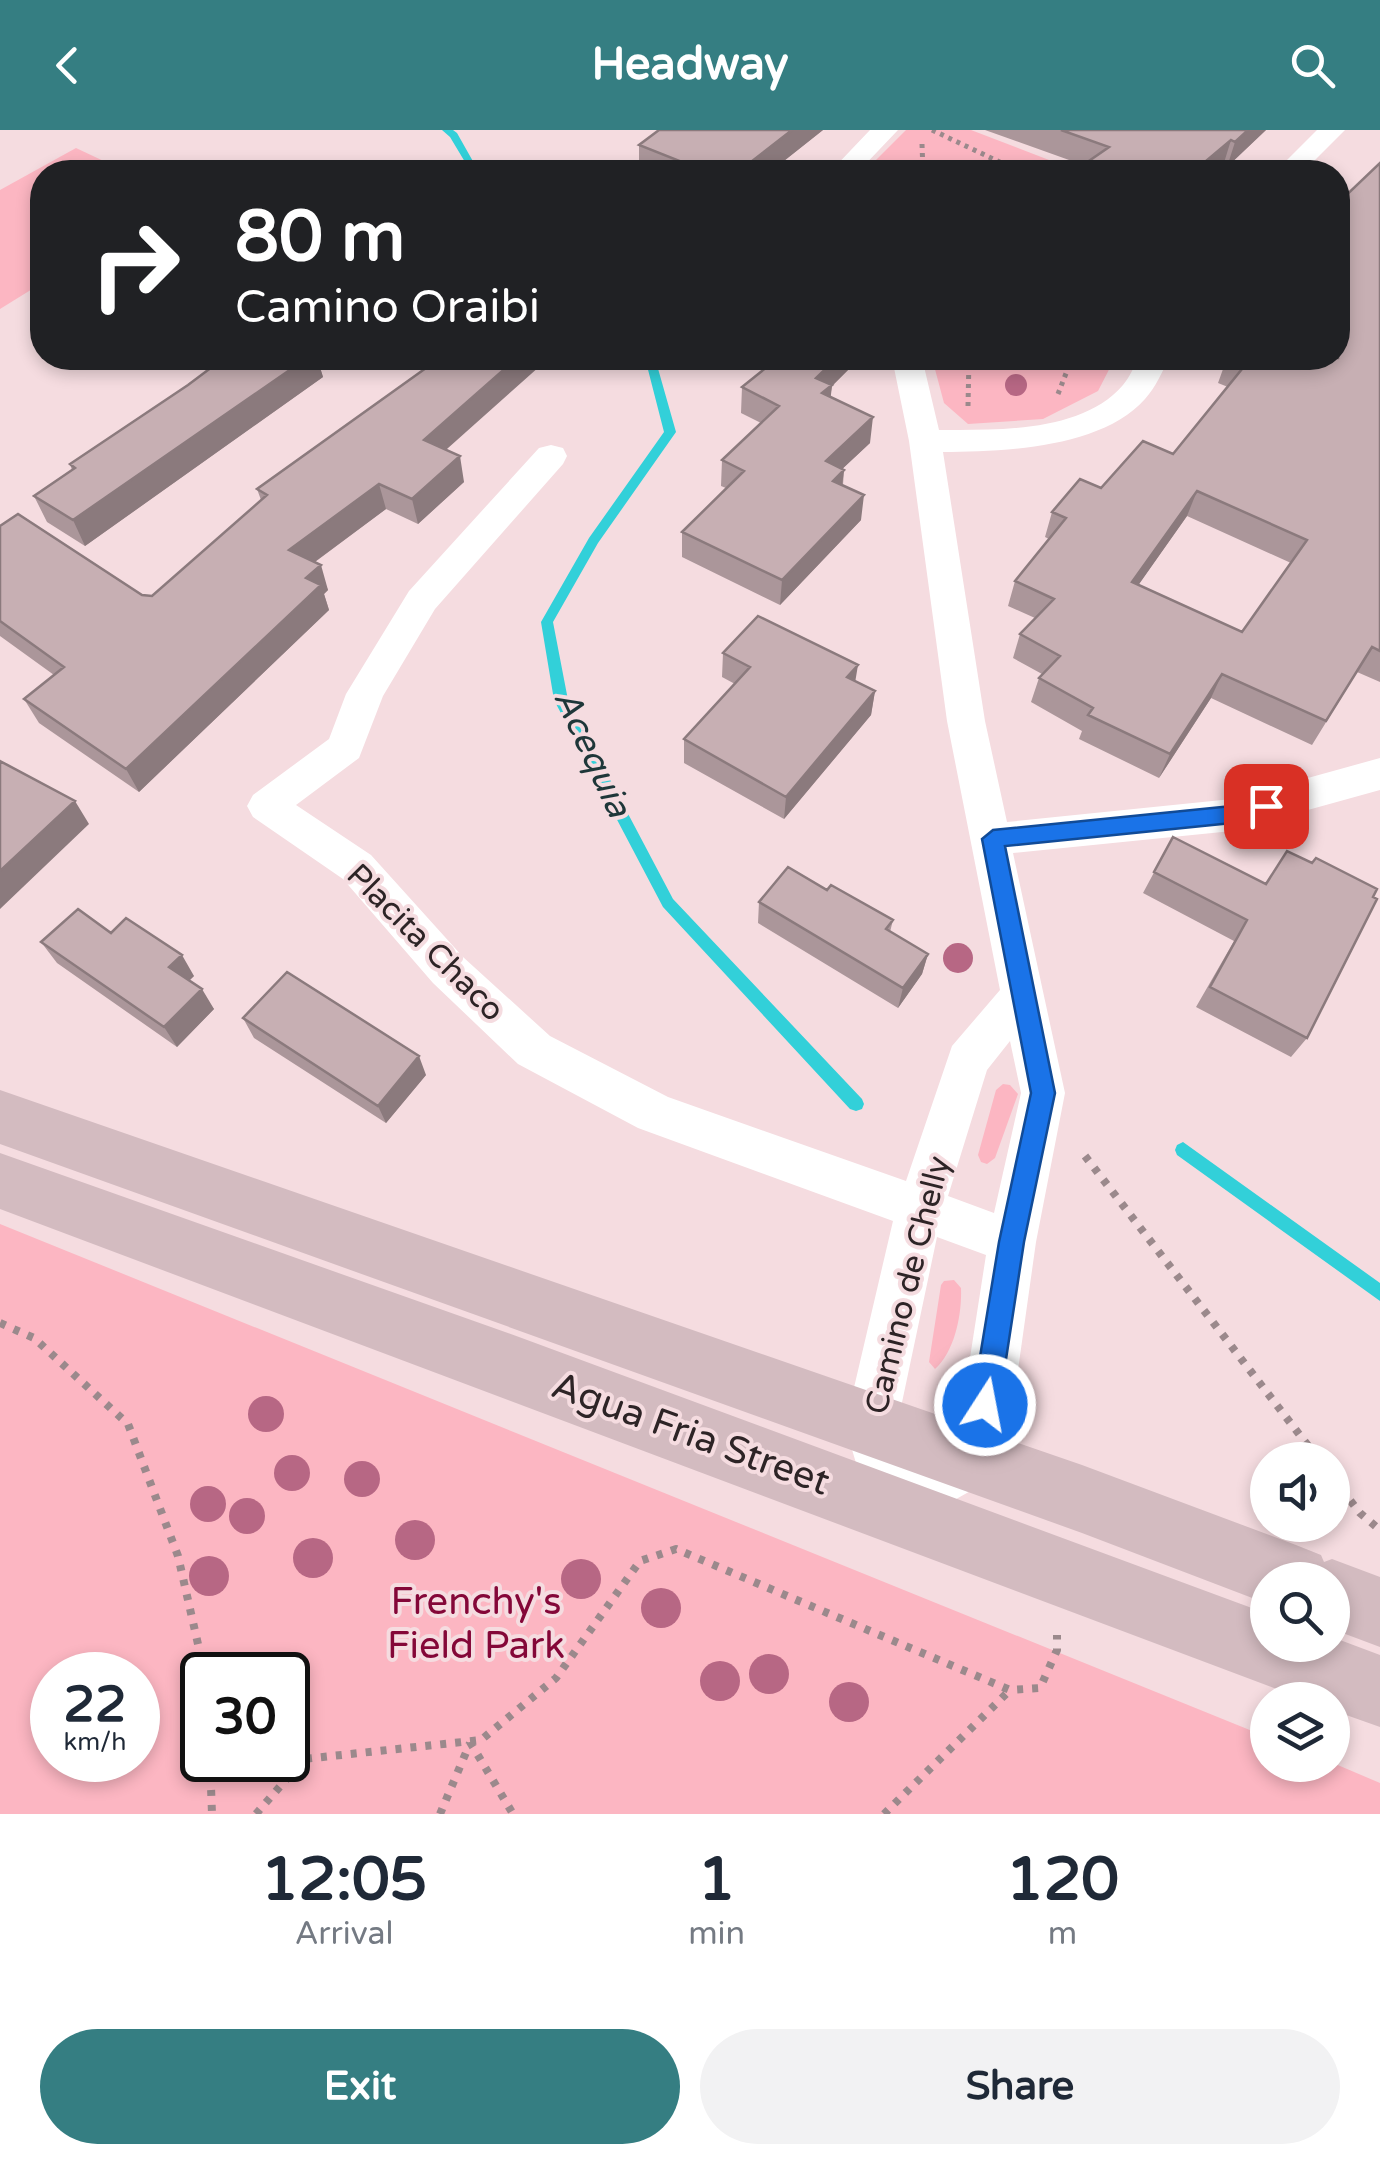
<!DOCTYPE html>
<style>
body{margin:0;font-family:"Varela Round",sans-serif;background:#f2f2f3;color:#1f2937;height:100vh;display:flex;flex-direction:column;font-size:38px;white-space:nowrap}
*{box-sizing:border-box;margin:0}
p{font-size:32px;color:#747a83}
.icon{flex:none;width:55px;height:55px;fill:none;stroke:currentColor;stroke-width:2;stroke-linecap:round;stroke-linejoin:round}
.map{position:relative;height:1684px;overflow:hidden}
.drawer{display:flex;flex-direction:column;background:#fff;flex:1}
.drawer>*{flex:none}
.hud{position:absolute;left:30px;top:30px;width:1320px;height:210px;border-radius:40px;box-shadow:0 5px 15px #0003;background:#202124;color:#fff;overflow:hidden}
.tools{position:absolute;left:1250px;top:1312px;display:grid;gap:20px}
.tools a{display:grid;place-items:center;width:100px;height:100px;border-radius:50%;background:#fff;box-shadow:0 5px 15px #0003;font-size:50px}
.speed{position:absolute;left:30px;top:1522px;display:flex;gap:20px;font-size:50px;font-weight:700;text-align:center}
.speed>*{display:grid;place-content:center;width:130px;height:130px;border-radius:50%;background:#fff;box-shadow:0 5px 15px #0003;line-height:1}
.speed small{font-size:25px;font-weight:400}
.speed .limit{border:5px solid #111;border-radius:15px;background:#fff;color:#111}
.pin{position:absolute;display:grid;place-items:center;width:85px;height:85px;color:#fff;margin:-42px;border-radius:20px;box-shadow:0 5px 15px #0006}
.me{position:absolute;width:110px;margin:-55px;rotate:11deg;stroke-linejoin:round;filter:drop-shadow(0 0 8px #0008)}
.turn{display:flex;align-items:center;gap:35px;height:210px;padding:0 40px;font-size:45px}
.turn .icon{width:130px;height:130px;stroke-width:2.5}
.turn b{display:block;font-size:70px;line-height:85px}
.eta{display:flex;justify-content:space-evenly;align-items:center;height:170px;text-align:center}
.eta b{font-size:60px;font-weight:700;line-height:70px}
.button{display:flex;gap:20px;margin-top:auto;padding:20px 40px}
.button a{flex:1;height:115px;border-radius:60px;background:#357e82;color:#fff;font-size:40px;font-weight:700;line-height:115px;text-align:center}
.button a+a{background:#f2f2f3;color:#1f2937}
header{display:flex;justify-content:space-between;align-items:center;height:130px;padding:0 40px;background:#357e82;color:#fff;font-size:45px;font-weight:700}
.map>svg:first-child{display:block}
</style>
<header><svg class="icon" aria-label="back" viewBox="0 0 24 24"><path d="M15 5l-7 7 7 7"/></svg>Headway<svg class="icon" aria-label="search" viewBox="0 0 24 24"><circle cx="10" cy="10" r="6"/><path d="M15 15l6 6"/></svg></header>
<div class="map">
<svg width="1380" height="1684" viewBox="0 0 1380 1684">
<rect width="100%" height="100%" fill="#f5dce0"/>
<path fill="#fcb6c2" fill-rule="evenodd" d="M 906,0 L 971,0 L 1062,35 L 1054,42 L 864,42 Z
M 76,18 L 127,42 L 42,42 L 42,153 L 0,179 L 0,60 Z
M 932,228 L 1115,228 L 1098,261 L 1043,289 L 968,294 L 944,273 Z
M 1003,954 L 1010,955 L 1018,964 L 995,1028 L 987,1034 L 981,1032 L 978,1025 L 996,960 Z
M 0,1094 L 1267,1607 L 1268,1635 L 1333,1633 L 1380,1653 L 1380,1684 L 0,1684 ZM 52,1545 L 138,1545 L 138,1630 L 52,1630 ZM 288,1545 L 288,1630 L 202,1630 L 202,1545 Z
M 954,1150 L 961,1158 C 962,1184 955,1221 935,1239 L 929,1232 L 941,1155 L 944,1151 Z"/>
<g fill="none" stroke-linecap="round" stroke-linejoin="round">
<path fill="#32d0d9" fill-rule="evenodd" d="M 442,0 L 453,0 L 457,3 L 479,42 L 471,42 L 450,7 Z
M 645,228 L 655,228 L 676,302 L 598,413 L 553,492 L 568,570 L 673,769 L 862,969 L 864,974 L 862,979 L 856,981 L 850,979 L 663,777 L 554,570 L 541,492 L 589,408 L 664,302 Z
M 1183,1012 L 1380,1153 L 1380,1171 L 1177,1025 L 1175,1020 L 1177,1015 Z"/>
<path stroke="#9b898c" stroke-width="5" stroke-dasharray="4 5" stroke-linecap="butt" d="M 932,0 L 1006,35 L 1010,42
M 922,14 L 923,42
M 1058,264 L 1072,228
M 968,276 L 969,228"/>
<path stroke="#9b898c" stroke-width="8" stroke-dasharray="6 9" stroke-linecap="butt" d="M 1085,1026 L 1319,1330
M 0,1193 L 34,1208 L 128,1294 L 178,1426 L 205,1545
M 1332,1347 L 1360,1383 L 1380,1400
M 470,1612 L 513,1684
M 288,1617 L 304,1629
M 210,1630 L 212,1684
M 256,1684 L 304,1629 L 481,1610 L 556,1548 L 640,1431 L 676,1419 L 1010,1560 L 1040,1558 L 1057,1520 L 1057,1505
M 440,1684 L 470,1613
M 884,1684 L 1010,1560"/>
<path fill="#fff" fill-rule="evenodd" d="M 870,0 L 898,0 L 858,42 L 830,42 Z
M 1317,0 L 1345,0 L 1303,42 L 1275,42 Z
M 892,228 L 922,228 L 939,300 C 996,300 1082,303 1123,255 C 1130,247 1134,236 1139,228 L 1169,228 C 1162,242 1156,257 1145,269 C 1102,318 1003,322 943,322 L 985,591 L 1007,692 L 1232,669 L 1380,628 L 1380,660 L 1232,701 L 1013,723 L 1065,963 L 1036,1112 L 1017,1247 L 990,1350 L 894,1404 L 875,1397 L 845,1296 L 893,1091 L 638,998 L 518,934 L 433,853 L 343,749 L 253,687 L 247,676 L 253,665 L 329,609 L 346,564 L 409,461 L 539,318 L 551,315 L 563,318 L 567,326 L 563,334 L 435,479 L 383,566 L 359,628 L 296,675 L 371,725 L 463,827 L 550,906 L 668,967 L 906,1051 L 952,916 L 1000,860 L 947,591 L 909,311 ZM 1010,911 L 1021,963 L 994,1083 L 948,1066 L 987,940 ZM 937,1107 L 986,1125 L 967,1247 L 950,1316 L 909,1340 L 897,1296 Z"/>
<path fill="#d3bbc0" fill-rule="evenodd" d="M 0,960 L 1082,1335 L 1296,1415 L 1321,1425 L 1324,1432 L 1332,1429 L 1380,1447 L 1380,1517 L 1332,1499 L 1332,1450 L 1268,1450 L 1268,1474 L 1082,1403 L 0,1014 Z
M 0,1023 L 519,1207 L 1268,1484 L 1268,1515 L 1332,1515 L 1332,1507 L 1380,1525 L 1380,1597 L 1332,1580 L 1332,1570 L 1306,1570 L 0,1079 Z"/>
</g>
<g fill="#b76784">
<circle cx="1016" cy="255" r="11"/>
<circle cx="958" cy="828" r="15"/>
<circle cx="266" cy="1284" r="18"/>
<circle cx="292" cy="1343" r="18"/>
<circle cx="362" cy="1349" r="18"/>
<circle cx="208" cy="1374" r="18"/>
<circle cx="247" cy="1386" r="18"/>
<circle cx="415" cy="1410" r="20"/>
<circle cx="313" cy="1428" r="20"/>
<circle cx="209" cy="1446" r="20"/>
<circle cx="581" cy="1449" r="20"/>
<circle cx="661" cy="1478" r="20"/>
<circle cx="769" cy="1544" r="20"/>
<circle cx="720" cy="1551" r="20"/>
<circle cx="849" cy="1572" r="20"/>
</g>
<path fill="#ab969a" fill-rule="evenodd" d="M 823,0 L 770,42 L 644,42 L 639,41 L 639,15 Z
M 985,0 L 1266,0 L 1227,37 L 1223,36 L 1215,42 L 1073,42 L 1083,35 Z
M 1380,33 L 1380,552 L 1357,542 L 1312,615 L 1211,568 L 1159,648 L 1079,609 L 1082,601 L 1031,572 L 1039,548 L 1042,544 L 1013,528 L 1020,504 L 1035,488 L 1008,476 L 1015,451 L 1049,409 L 1045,407 L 1052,382 L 1173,324 L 1228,257 L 1218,253 L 1227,228 L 1338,228 ZM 1187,386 L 1291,433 L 1242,502 L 1138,455 Z
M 224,228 L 317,228 L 323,247 L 85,416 L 47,392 L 34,366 L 72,340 L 70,334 L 188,255 Z
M 778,228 L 860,228 L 832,256 L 830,267 L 870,313 L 842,339 L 844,340 L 843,355 L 861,390 L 780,475 L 682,427 L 682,402 L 726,358 L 721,356 L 722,330 L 761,293 L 741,283 L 742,257 Z
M 446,320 L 464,352 L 418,394 L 386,379 L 315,432 L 328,460 L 324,464 L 329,480 L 139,662 L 39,593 L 24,569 L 54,545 L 0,506 L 0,396 L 142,465 L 152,466 L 261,370 L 257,359 Z
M 723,523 L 875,561 L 871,585 L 784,689 L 684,633 L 684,609 L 735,554 L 722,547 Z
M 1173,707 L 1266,754 L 1307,908 L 1291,927 L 1196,877 L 1234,811 L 1143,763 Z
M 827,760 L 893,790 L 890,802 L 928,824 L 922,844 L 898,878 L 758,793 L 759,772 Z
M 111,803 L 194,846 L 189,851 L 214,879 L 177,917 L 57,833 L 41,812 Z
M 243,888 L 426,945 L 386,993 L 254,908 Z"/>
<path fill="#8b7a7d" d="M 792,0 L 823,0 L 770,42 L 738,42 Z
M 1248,0 L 1266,0 L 1227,37 L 1235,12 Z
M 1231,10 L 1223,36 L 1215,42 L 1193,42 Z
M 307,228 L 317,228 L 323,247 L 85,416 L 73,390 Z
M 517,228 L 549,228 L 429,335 L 424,310 Z
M 837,228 L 860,228 L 832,256 L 829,281 L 816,248 Z
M 873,287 L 870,313 L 823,357 L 826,331 Z
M 460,326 L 464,352 L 418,394 L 412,369 Z
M 844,340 L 841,365 L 833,351 Z
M 379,354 L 386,379 L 297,445 L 289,420 Z
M 1197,361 L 1187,386 L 1123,477 L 1132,452 Z
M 864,365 L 861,390 L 780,475 L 782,450 Z
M 321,435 L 328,460 L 324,464 L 329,480 L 139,662 L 126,639 L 306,448 Z
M 858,535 L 854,559 L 847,547 Z
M 1222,544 L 1211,568 L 1159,648 L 1170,624 Z
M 875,561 L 871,585 L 784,689 L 786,667 Z
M 75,671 L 89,694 L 0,779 L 0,741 Z
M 928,824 L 922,844 L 898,878 L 903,858 Z
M 182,825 L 194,846 L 182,857 L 169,837 Z
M 202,859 L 214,879 L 177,917 L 164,897 Z
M 419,926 L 426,945 L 386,993 L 378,976 Z"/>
<path fill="#c7afb3" stroke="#8b7a7d" stroke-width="2.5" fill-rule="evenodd" d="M 659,0 L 792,0 L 738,42 L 707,42 L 639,15 Z
M 1061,0 L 1248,0 L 1235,12 L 1231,10 L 1193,42 L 1073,42 L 1109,17 Z
M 1380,33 L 1380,521 L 1372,517 L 1326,591 L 1222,544 L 1170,624 L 1088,585 L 1093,578 L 1039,548 L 1060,526 L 1020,504 L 1054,469 L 1015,451 L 1066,388 L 1052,382 L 1080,349 L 1101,358 L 1143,311 L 1173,324 L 1246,234 L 1229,228 L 1338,228 L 1338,73 ZM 1197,361 L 1307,410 L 1242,502 L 1132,452 Z
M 224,228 L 307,228 L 73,390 L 34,366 L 75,338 L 70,334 L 188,255 Z
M 440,228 L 517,228 L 424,310 L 460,326 L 412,369 L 379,354 L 289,420 L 321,435 L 306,448 L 321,455 L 126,639 L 24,569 L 64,537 L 0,491 L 0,396 L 18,384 L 142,465 L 152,466 L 267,365 L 257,359 Z
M 778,228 L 837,228 L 816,248 L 832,255 L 822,263 L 873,287 L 826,331 L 844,340 L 833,351 L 864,365 L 782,450 L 682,402 L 744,341 L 722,330 L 779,276 L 742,257 Z
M 758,486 L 858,535 L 847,547 L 875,561 L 786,667 L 684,609 L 750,537 L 723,523 Z
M 0,631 L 75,671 L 0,741 Z
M 1173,707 L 1266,754 L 1287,721 L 1312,733 L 1316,728 L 1377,759 L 1373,767 L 1377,769 L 1307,908 L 1210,857 L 1247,790 L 1154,742 Z
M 788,737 L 827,760 L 831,755 L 893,790 L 886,799 L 928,824 L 903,858 L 759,772 Z
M 78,779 L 111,803 L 126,788 L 182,825 L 169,837 L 202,859 L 164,897 L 41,812 Z
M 287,842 L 419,926 L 378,976 L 243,888 Z"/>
<path fill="#1a73e8" stroke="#114b97" stroke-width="2.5" d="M 1266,668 L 1276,676 L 1273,682 L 1232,693 L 1005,716 L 1055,963 L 1024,1112 L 999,1275 L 995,1285 L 985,1289 L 976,1285 L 972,1275 L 999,1112 L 1031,963 L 982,709 L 993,700 L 1232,676 Z"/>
<g text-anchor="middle" stroke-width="8" stroke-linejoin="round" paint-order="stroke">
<g font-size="32" fill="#2d2426" stroke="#f5dce0">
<text transform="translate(426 812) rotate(45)" y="11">Placita Chaco</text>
<text transform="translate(907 1155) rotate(-76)" y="11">Camino de Chelly</text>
</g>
<g font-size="35" font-style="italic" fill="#1e3739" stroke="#f5dce0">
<text transform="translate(593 623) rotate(65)" y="12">Acequia</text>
</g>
<g font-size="38" fill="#2d2426" stroke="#f5dce0">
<text transform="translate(691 1303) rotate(20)" y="13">Agua Fria Street</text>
</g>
<g font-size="38" fill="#840738" stroke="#f5dce0">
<text x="476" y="1484">Frenchy's<tspan x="476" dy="44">Field Park</tspan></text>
</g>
</g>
</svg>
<div class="tools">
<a><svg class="icon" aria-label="sound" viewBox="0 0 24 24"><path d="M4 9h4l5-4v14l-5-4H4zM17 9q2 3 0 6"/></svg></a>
<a><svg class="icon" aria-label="search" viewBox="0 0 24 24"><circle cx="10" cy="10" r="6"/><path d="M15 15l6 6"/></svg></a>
<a><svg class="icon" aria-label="layers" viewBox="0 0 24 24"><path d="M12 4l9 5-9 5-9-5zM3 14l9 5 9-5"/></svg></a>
</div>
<div class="speed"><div>22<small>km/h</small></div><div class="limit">30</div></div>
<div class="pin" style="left:1266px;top:676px;background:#d93025"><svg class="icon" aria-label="arrive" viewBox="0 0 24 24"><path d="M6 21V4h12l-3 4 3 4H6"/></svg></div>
<svg class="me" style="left:985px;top:1275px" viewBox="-20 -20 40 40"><circle r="17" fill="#1a73e8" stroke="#fff" stroke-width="3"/><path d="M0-11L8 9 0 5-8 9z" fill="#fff"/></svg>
<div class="hud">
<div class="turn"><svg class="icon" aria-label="right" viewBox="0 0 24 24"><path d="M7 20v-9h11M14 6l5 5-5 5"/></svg><div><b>80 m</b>Camino Oraibi</div></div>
</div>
</div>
<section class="drawer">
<div class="eta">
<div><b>12:05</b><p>Arrival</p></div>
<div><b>1</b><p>min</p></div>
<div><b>120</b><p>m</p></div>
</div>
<div class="button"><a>Exit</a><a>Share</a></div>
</section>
